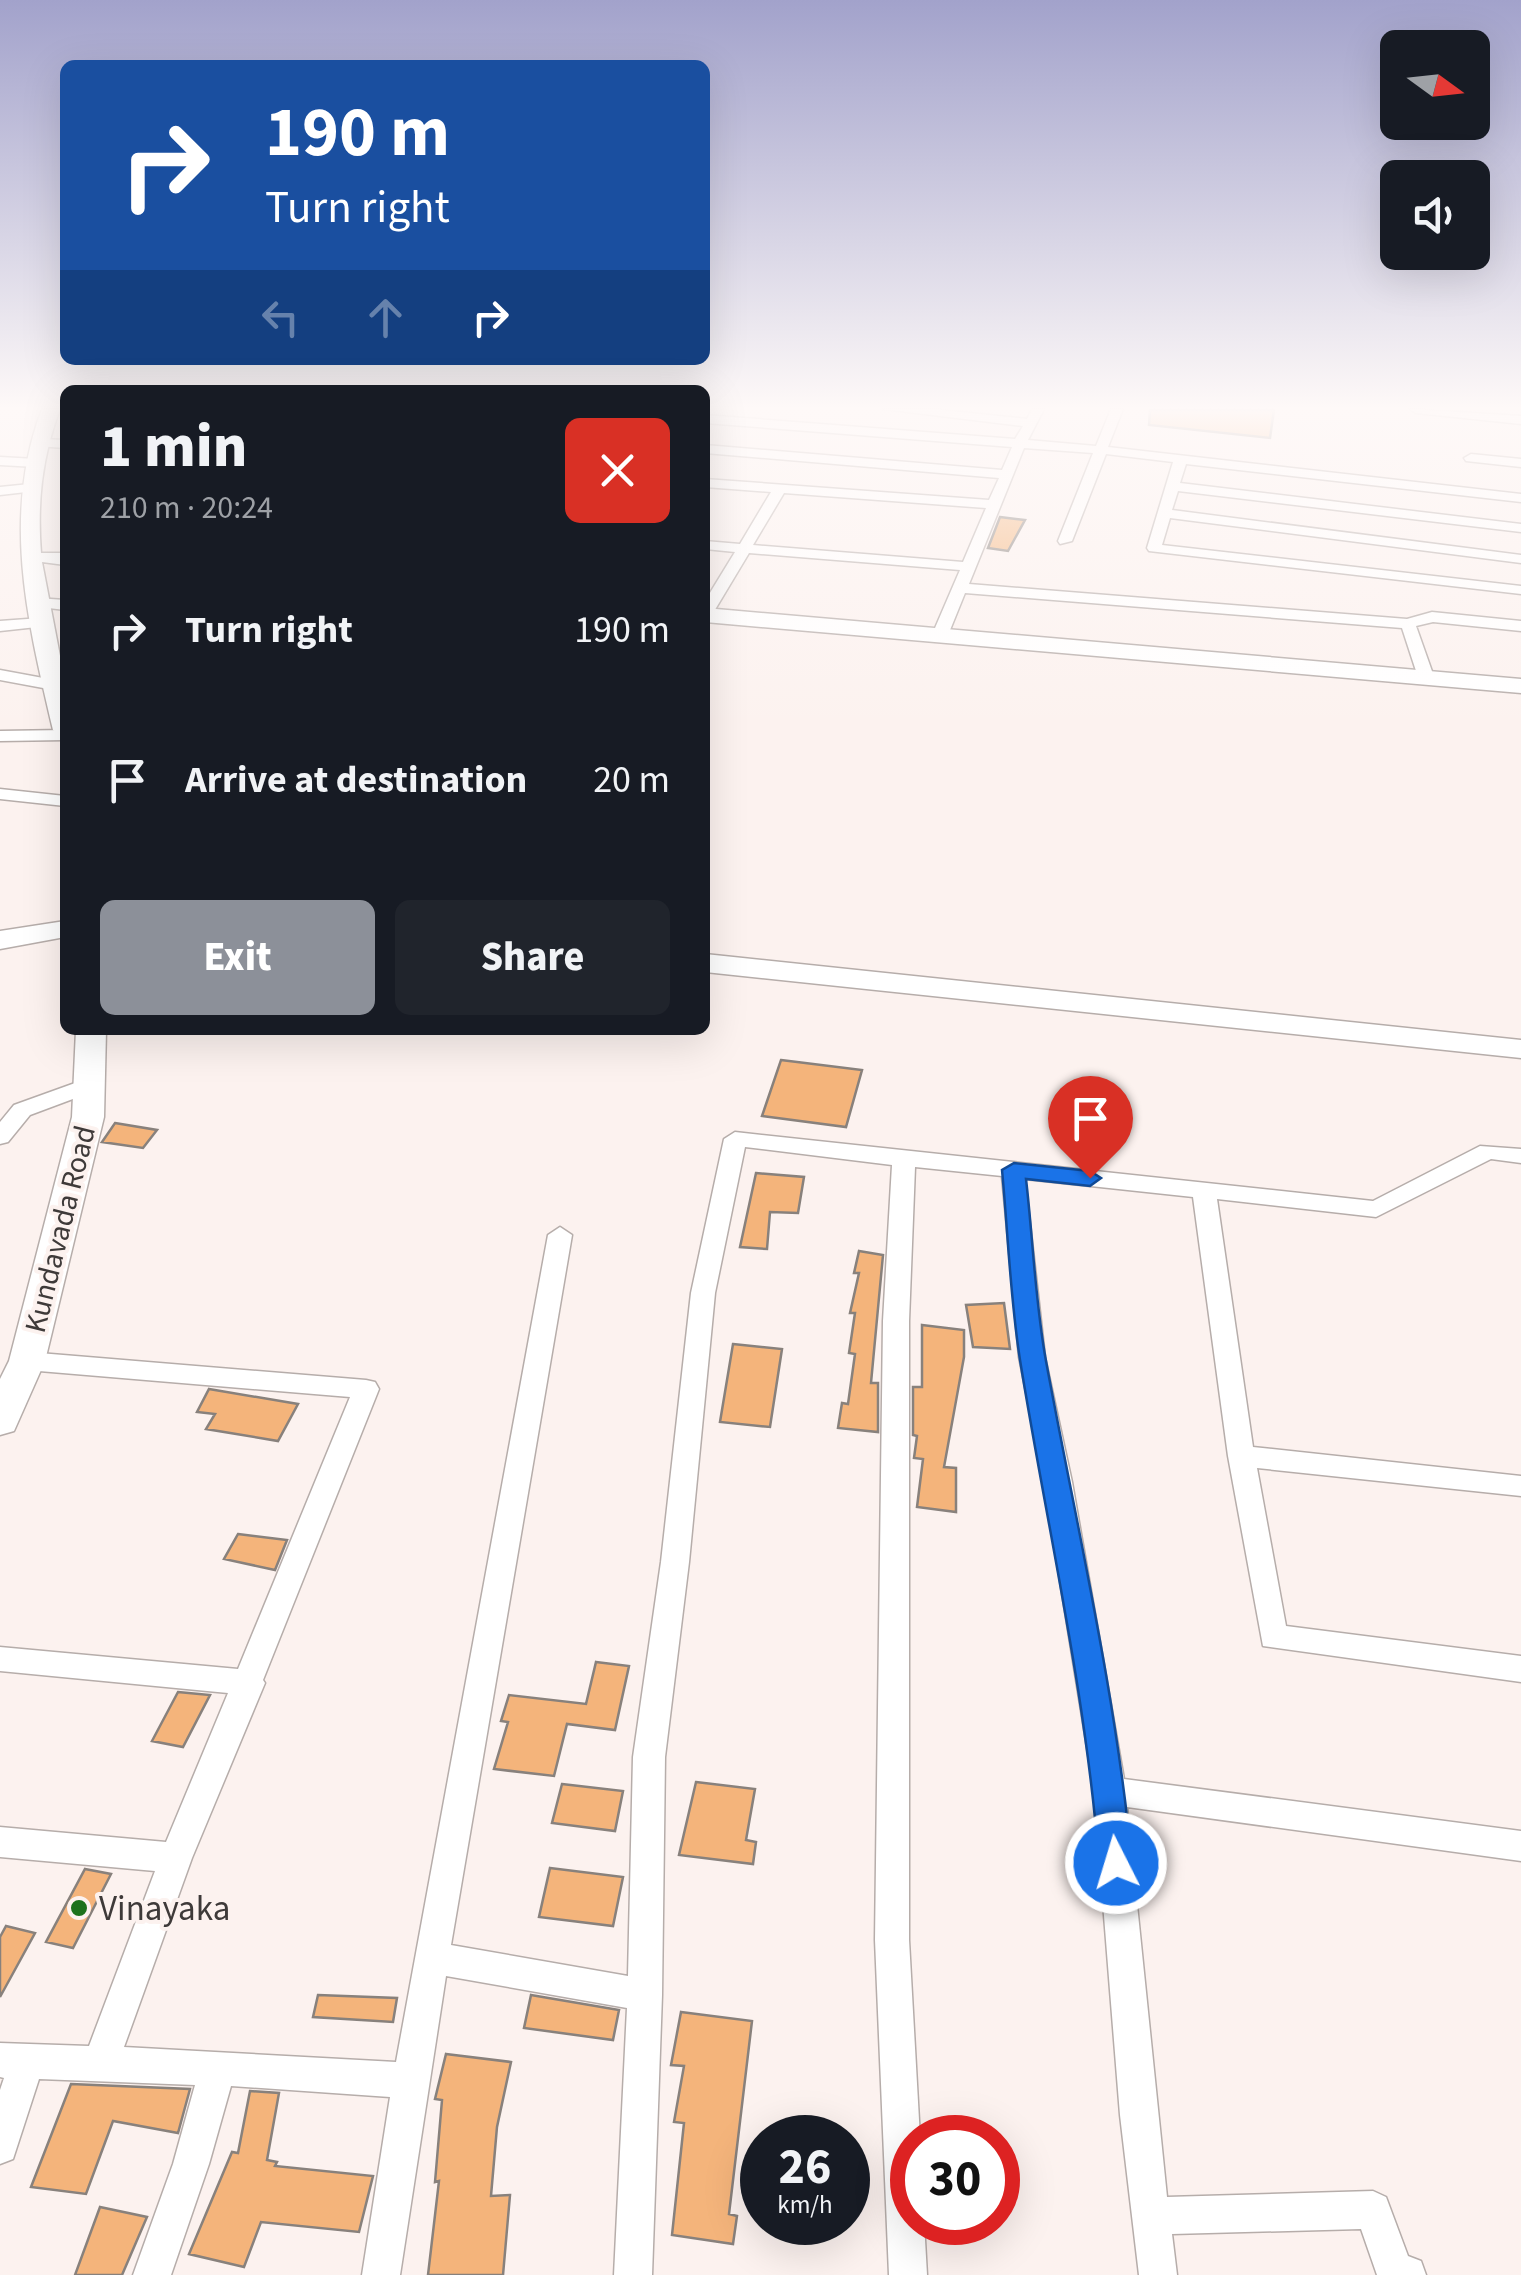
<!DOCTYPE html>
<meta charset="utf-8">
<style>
body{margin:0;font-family:"Source Sans 3",sans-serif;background:#20242c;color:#f1f3f6;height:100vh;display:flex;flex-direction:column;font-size:38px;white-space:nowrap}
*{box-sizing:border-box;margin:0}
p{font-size:32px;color:#9ea1a6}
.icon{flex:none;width:55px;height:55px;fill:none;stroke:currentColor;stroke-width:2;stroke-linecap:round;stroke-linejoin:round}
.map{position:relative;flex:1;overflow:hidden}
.side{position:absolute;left:60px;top:385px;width:650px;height:650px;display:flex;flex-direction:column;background:#171b24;border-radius:15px;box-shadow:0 10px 40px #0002}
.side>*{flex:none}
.banner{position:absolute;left:60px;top:60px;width:650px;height:305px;border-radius:15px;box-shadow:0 10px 40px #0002;background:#1a4fa0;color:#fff;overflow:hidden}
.needle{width:65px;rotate:105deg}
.tools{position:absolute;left:1380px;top:30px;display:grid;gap:20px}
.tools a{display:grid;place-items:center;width:110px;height:110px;border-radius:15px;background:#171b24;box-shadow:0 10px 40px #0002;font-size:50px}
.speed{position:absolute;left:740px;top:2115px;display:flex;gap:20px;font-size:50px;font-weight:700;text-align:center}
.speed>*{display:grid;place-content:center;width:130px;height:130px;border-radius:50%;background:#171b24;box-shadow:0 10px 40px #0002;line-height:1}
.speed small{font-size:25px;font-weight:400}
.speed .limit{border:15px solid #d22;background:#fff;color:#111}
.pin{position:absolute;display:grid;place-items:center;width:85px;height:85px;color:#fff;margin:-102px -42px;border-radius:50% 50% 50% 0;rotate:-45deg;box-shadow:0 0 10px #0007}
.pin .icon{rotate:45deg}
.me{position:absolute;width:110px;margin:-55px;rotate:355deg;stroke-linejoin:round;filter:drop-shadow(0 0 8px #0008)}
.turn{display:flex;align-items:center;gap:35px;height:210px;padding:0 40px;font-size:45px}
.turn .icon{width:130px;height:130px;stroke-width:2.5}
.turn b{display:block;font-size:70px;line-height:85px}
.lanes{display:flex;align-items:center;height:95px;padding:0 40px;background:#0003;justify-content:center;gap:50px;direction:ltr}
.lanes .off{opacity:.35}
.round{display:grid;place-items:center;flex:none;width:105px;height:105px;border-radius:15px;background:#20242c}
.summary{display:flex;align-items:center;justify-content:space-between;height:170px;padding:0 40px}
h1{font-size:60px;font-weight:800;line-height:75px}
.button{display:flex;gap:20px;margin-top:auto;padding:20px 40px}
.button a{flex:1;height:115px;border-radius:15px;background:#8c9099;color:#fff;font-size:40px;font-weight:800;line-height:115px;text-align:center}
.button a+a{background:#20242c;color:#f1f3f6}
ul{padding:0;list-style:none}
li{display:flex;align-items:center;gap:30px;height:150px;padding:0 40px}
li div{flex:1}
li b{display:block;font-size:38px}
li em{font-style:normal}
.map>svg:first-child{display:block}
</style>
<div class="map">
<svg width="1521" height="2275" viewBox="0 0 1521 2275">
<rect width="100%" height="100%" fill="#fcf2ef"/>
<path fill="#f4b47b" stroke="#88817c" stroke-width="2.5" d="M 1150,410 L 1274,410 L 1270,438 L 1149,425 Z
M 1000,517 L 1025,520 L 1008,551 L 988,548 Z
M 781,1060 L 862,1070 L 846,1127 L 762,1116 Z
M 115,1123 L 157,1130 L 143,1148 L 102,1142 Z
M 756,1173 L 804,1177 L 798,1213 L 770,1212 L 767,1249 L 740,1247 Z
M 859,1251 L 883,1255 L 871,1383 L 878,1383 L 878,1432 L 838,1428 L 842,1403 L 848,1404 L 855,1354 L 849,1353 L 855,1313 L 850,1313 L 859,1273 L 854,1273 Z
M 1004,1303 L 1010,1349 L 973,1347 L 966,1305 Z
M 922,1325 L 964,1330 L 964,1357 L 944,1467 L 956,1468 L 956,1512 L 917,1507 L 923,1459 L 914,1458 L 917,1436 L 913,1435 L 913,1387 L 922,1387 Z
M 733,1344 L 782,1349 L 770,1427 L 720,1422 Z
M 209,1389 L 298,1404 L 278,1441 L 206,1429 L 215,1414 L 197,1412 Z
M 238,1534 L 287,1540 L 275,1570 L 224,1559 Z
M 596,1662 L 629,1666 L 615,1730 L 567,1724 L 554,1776 L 494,1769 L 508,1722 L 501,1721 L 509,1695 L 586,1704 Z
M 178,1692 L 210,1695 L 183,1747 L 152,1741 Z
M 696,1782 L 755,1789 L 746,1840 L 756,1842 L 753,1864 L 679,1855 Z
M 562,1784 L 623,1791 L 615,1831 L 552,1823 Z
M 550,1868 L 623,1877 L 613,1926 L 539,1917 Z
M 85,1869 L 111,1874 L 73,1948 L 46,1942 Z
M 6,1926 L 35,1933 L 0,1997 L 0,1937 Z
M 318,1995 L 397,1998 L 393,2022 L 313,2017 Z
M 531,1995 L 619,2010 L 613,2040 L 524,2028 Z
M 681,2012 L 752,2021 L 729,2214 L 737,2216 L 733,2244 L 672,2235 L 684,2123 L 674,2122 L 684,2066 L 671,2065 Z
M 446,2054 L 511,2062 L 497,2127 L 491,2196 L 510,2195 L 503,2275 L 428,2275 L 439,2181 L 435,2182 L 442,2100 L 435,2099 Z
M 71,2084 L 190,2089 L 178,2133 L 113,2121 L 86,2194 L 31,2187 Z
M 250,2091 L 279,2093 L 267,2160 L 277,2162 L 275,2166 L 373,2176 L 359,2232 L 261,2222 L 244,2267 L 189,2254 L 232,2152 L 238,2153 Z
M 100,2207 L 147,2217 L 122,2275 L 75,2275 Z"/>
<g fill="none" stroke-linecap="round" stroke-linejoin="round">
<defs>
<path id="street" d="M 883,409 L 932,409 L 1027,419 L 1032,409 L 1044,409 L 1028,440 L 1096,446 L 1111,409 L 1123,409 L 1108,447 L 1521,494 L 1521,502 L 1186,464 L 1180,483 L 1521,524 L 1521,532 L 1178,491 L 1172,510 L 1521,555 L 1521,563 L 1170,518 L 1162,545 L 1521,586 L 1521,594 L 1149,551 L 1147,548 L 1173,462 L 1106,454 L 1072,541 L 1060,544 L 1058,541 L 1093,453 L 1024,448 L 969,584 L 1407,619 L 1432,612 L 1521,621 L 1521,631 L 1433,622 L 1416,626 L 1434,677 L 1426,682 L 1418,677 L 1402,628 L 965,593 L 948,635 L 940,640 L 932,635 L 960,570 L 749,553 L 713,613 L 705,618 L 705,601 L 735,552 L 705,549 L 705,541 L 740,544 L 771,492 L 705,487 L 705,479 L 989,500 L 999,478 L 705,453 L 705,445 L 1002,470 L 1012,447 L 705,423 L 705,415 L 1015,439 L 1023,426 ZM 784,493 L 986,508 L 963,562 L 753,545 Z
M 1410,409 L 1521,416 L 1521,424 L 1416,413 Z
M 41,439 L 65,440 L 65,448 L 36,446 L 36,440 Z
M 1471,454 L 1521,459 L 1521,467 L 1466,461 L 1464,458 Z
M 0,457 L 36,459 L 43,463 L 36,467 L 0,465 Z
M 30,484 L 37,488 L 35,491 L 0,495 L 0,487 Z
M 37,598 L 65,600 L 65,610 L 32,606 L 29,603 Z
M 41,618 L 46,620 L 46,626 L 0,631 L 0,621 Z
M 0,670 L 54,680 L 62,685 L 54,690 L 0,680 Z
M 65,730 L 65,740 L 0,741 L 0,731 Z
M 0,789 L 65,796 L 65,806 L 0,799 Z
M 89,1078 L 100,1085 L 97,1090 L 30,1115 L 8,1142 L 0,1144 L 0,1122 L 14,1105 Z
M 735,1132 L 1373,1201 L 1480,1146 L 1521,1149 L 1521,1163 L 1491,1159 L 1376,1217 L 1217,1199 L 1253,1447 L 1521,1476 L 1521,1496 L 1257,1468 L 1286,1626 L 1521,1656 L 1521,1682 L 1263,1646 L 1228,1456 L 1193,1197 L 1025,1179 L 1045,1357 L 1072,1482 L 1124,1779 L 1521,1831 L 1521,1861 L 1127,1807 L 1167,2197 L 1373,2191 L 1386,2197 L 1408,2256 L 1421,2261 L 1426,2275 L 1377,2275 L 1361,2229 L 1172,2234 L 1177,2275 L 1139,2275 L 1120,2115 L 1094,1791 L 1044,1482 L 1019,1357 L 1002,1176 L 915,1167 L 909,1321 L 909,1940 L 920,2138 L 912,2138 L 912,2222 L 924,2222 L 927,2275 L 889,2275 L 875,1940 L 883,1321 L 892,1165 L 745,1147 L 715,1293 L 689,1562 L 665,1757 L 662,1995 L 652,2275 L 614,2275 L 627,2008 L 446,1976 L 400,2275 L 362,2275 L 390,2097 L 231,2086 L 209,2164 L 171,2275 L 133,2275 L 173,2164 L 195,2085 L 39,2079 L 13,2159 L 0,2164 L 0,2090 L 4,2078 L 0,2077 L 0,2043 L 89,2046 L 155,1871 L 0,1857 L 0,1827 L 166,1842 L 228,1693 L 0,1671 L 0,1647 L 238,1669 L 350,1397 L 27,1370 L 18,1367 L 14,1361 L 18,1355 L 27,1352 L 366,1380 L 375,1382 L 379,1389 L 263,1680 L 265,1683 L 192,1858 L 124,2047 L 396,2062 L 548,1235 L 560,1227 L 572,1235 L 451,1945 L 628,1976 L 633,1757 L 661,1562 L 691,1293 L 724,1139 Z"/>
<path id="secondary" d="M 42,409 L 60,409 C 42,457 37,502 41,553 L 65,553 L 65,565 L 42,562 L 65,682 L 65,737 L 53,730 C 28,623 1,516 42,409 Z
M 705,608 L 1521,679 L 1521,693 L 705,622 Z
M 65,921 L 65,937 L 0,949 L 0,931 Z
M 705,954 L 1521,1040 L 1521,1058 L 705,972 Z
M 76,1030 L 106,1030 L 104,1117 L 45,1361 L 14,1431 L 0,1435 L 0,1379 L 9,1361 L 72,1117 Z"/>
</defs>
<use href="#street" stroke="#b6adaa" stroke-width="3"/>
<use href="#secondary" stroke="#b6adaa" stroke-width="3"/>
<use href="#street" fill="#fff" fill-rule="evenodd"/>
<use href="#secondary" fill="#fff" fill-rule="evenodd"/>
</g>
<linearGradient id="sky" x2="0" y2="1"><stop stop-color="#a2a2cb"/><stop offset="0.56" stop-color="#fef9f8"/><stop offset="1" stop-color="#fef9f8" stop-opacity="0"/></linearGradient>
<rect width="1521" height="728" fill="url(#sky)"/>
<path fill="#1a73e8" stroke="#114b97" stroke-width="2.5" d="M 1014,1163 L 1090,1171 L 1101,1178 L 1090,1186 L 1026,1179 C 1033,1239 1035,1301 1046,1361 C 1077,1528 1116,1694 1132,1863 L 1127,1874 L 1116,1878 L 1104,1874 L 1099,1863 C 1086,1693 1047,1527 1020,1360 C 1010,1297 1008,1233 1002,1170 Z"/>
<circle fill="#1d721c" stroke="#fcf2ef" stroke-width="4" cx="79" cy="1908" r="10"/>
<g text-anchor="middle" stroke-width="8" stroke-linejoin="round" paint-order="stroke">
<g font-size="30" fill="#3e3a39" stroke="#fcf2ef">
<text transform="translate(60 1229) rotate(-76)" y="10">Kundavada Road</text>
</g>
<g font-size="35" fill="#3e3a39" stroke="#fcf2ef" text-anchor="start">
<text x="99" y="1920">Vinayaka</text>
</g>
</g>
</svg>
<div class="tools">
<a><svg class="needle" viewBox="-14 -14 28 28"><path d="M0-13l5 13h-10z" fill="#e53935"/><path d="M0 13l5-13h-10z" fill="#9ea1a6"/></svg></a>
<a><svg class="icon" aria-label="sound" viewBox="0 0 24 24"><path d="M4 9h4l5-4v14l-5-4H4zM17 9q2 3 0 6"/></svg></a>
</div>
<div class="speed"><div>26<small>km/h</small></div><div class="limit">30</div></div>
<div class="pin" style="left:1090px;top:1178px;background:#d93025"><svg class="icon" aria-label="arrive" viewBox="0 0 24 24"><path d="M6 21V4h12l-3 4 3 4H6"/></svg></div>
<svg class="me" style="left:1116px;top:1863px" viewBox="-20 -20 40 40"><circle r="17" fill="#1a73e8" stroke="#fff" stroke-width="3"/><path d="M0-11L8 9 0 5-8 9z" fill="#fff"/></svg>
<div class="banner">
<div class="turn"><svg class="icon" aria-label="right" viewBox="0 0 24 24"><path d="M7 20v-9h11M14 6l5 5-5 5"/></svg><div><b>190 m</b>Turn right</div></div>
<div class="lanes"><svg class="icon off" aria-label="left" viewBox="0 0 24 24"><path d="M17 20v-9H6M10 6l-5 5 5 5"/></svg><svg class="icon off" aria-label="ahead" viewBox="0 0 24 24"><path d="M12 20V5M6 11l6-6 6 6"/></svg><svg class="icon" aria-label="right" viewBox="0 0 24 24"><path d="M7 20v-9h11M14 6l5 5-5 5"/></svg></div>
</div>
<section class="side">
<div class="summary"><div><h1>1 min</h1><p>210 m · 20:24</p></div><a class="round" style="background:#d93025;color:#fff"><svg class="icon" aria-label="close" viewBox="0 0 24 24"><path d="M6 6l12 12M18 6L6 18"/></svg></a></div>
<ul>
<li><svg class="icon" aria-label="right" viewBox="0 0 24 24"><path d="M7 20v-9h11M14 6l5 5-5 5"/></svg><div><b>Turn right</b></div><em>190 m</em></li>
<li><svg class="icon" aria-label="arrive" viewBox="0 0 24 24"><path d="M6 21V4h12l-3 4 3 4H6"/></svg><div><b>Arrive at destination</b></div><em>20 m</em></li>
</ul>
<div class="button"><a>Exit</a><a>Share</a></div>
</section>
</div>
